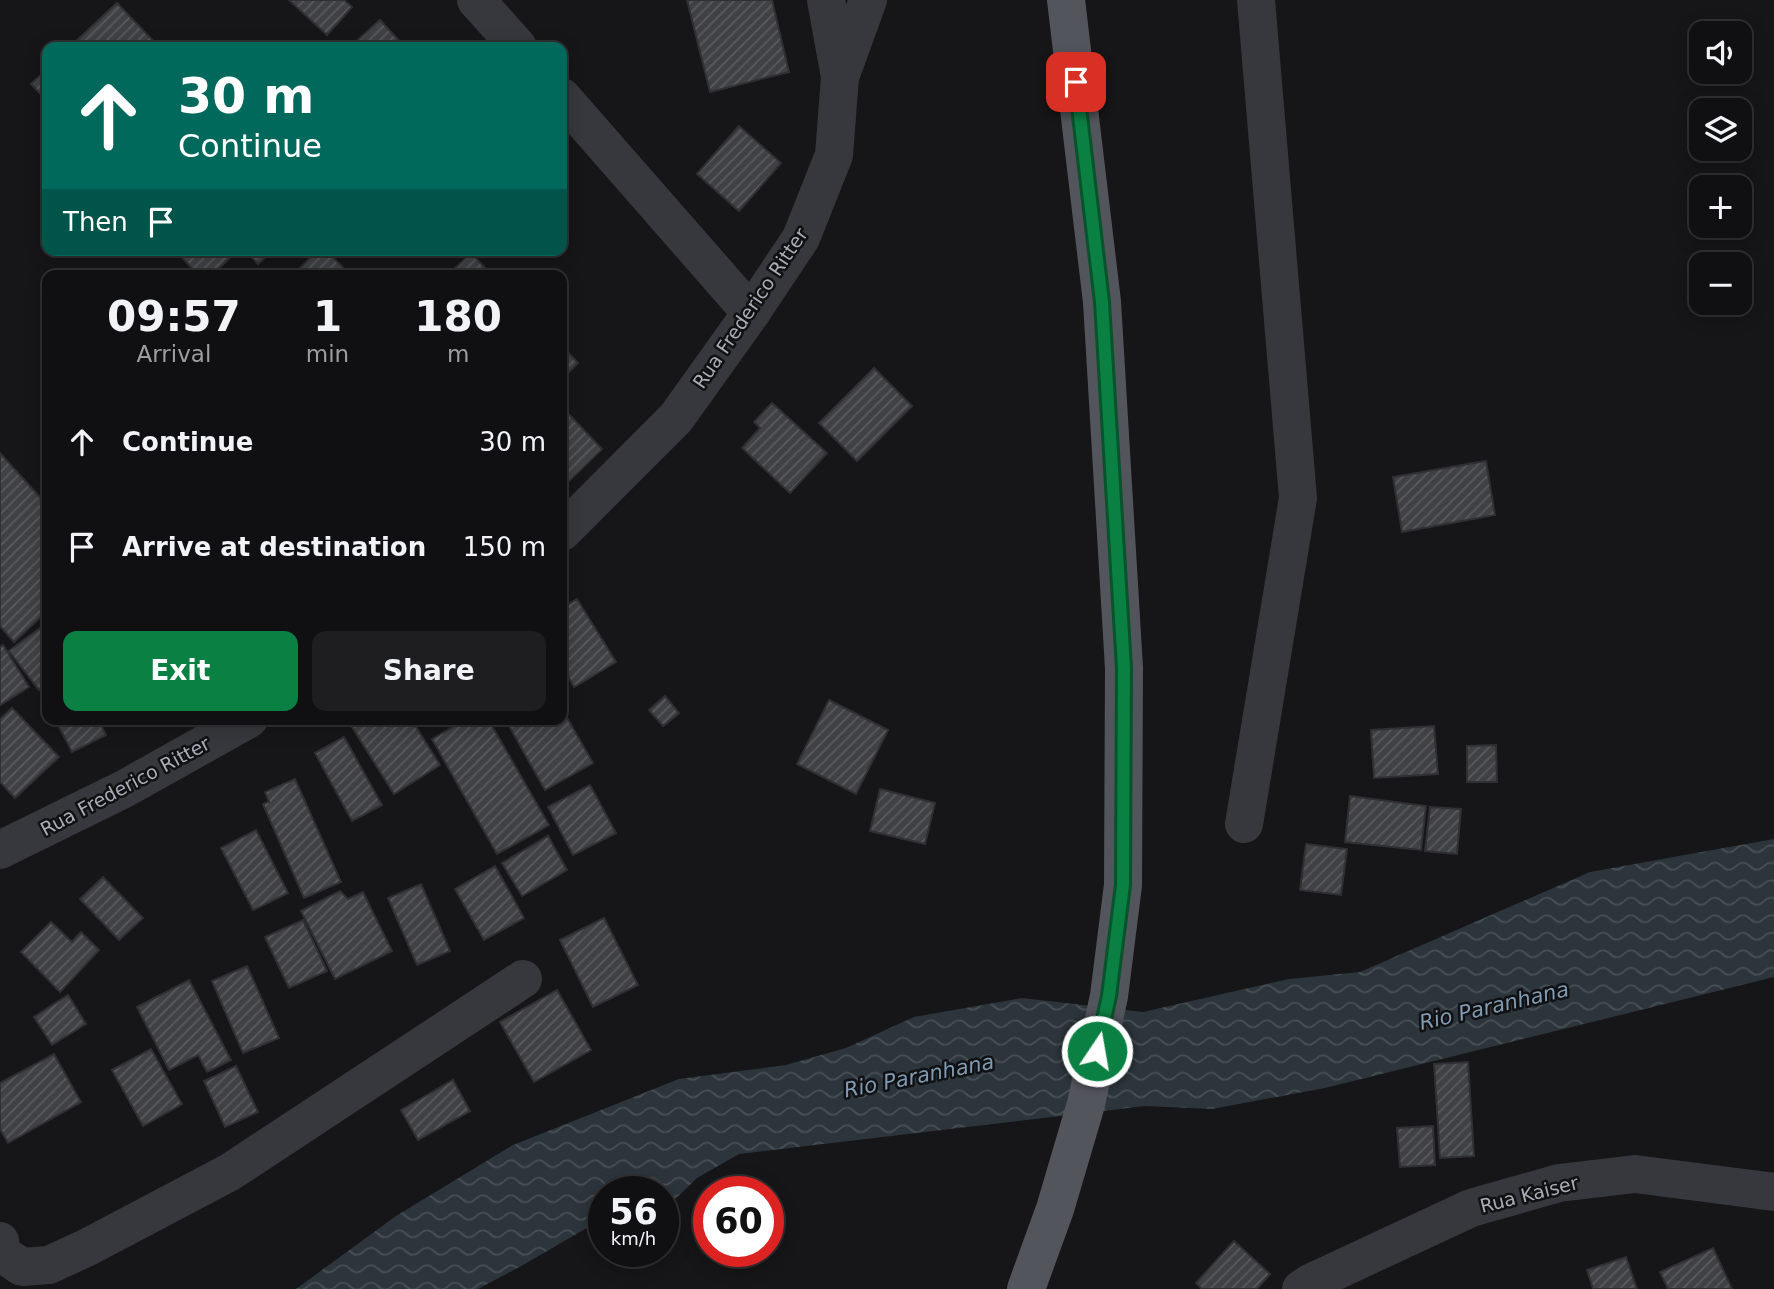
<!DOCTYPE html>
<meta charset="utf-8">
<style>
body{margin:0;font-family:"DejaVu Sans",sans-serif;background:#1e1e20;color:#f1f3f6;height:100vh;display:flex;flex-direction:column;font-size:26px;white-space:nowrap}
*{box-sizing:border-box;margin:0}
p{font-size:23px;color:#9c9d9f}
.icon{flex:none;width:38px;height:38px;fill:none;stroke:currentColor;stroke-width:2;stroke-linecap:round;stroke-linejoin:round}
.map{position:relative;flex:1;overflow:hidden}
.panel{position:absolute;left:42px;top:270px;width:525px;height:455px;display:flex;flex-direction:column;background:#101012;border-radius:14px;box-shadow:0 4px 18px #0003,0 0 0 2px #303032}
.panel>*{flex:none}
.hud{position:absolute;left:42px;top:42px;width:525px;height:214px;border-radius:14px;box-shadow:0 4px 18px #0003,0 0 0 2px #303032;background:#00695c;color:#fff;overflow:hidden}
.buttons{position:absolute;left:1689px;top:21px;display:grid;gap:14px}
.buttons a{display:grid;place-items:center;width:63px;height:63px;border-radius:14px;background:#101012;box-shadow:0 4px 18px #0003,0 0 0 2px #303032;font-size:35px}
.speed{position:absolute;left:588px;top:1176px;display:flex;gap:14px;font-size:35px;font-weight:700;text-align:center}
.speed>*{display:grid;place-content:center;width:91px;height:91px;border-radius:50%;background:#101012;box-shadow:0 4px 18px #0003,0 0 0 2px #303032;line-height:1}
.speed small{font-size:18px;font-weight:400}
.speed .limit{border:10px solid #d22;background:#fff;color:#111}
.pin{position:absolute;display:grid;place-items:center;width:60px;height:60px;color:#fff;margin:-30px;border-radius:14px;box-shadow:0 4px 10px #0006}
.me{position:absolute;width:77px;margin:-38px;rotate:12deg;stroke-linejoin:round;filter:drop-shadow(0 0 5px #0008)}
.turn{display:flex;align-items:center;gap:24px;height:147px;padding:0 21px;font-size:32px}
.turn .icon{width:91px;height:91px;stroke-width:2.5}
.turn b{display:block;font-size:49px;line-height:60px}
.then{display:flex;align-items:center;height:66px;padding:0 21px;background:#0003;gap:14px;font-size:26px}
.eta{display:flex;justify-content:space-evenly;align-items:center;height:119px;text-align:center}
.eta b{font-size:42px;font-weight:600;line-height:49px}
.button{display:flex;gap:14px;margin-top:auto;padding:14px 21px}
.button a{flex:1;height:80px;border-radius:14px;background:#0b8043;color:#fff;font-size:28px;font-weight:600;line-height:80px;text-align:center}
.button a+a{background:#1e1e20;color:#f1f3f6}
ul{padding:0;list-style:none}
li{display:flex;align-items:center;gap:21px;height:105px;padding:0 21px}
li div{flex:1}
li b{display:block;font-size:26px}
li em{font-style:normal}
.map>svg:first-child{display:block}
</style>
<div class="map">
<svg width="1774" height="1289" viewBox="0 0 1774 1289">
<defs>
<pattern id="water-waves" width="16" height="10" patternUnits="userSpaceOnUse" patternTransform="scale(1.75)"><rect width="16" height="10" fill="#2c353c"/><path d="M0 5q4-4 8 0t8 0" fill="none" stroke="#485056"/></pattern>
<pattern id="building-hatch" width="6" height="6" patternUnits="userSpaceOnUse" patternTransform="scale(1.75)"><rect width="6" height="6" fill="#404145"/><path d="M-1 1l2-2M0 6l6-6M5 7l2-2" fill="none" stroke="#595a5e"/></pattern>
</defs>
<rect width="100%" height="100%" fill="#161618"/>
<path fill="url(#water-waves)" d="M 1774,839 L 1774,977 L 1325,1088 L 1212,1109 L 1145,1106 L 739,1154 L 697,1178 L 663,1211 L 663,1192 L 604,1192 L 604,1218 L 523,1265 L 478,1289 L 296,1289 L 396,1216 L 513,1145 L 679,1079 L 786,1065 L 846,1048 L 914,1017 L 1022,998 L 1143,1012 L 1289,979 L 1360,972 L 1590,872 Z"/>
<path fill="url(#building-hatch)" stroke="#303034" stroke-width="2" d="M 289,0 L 344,0 L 352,7 L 327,35 Z
M 687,0 L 772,0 L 789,72 L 710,92 Z
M 117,3 L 159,47 L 70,47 L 89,29 Z
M 380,20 L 405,47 L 350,47 Z
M 47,69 L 47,101 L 31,84 Z
M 739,126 L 781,163 L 739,211 L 697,174 Z
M 175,250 L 238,250 L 212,275 L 198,275 Z
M 245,250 L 273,250 L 258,264 Z
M 318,250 L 326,250 L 350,275 L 293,275 Z
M 471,253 L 492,275 L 448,275 Z
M 562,346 L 578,363 L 562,379 Z
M 874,368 L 912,406 L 857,461 L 819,423 Z
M 772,403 L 827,453 L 790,493 L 742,448 L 760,428 L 754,422 Z
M 562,407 L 602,449 L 562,488 Z
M 0,453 L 47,505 L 47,611 L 14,642 L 0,626 Z
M 1486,461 L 1495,515 L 1402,532 L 1393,477 Z
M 577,599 L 616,662 L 574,687 L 562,666 L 562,608 Z
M 47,623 L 47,684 L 39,690 L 9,651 Z
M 3,645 L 29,687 L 0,705 L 0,647 Z
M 665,696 L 679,713 L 663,726 L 649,710 Z
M 829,700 L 888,730 L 856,794 L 797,764 Z
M 12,708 L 59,757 L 15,798 L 0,782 L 0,719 Z
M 562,709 L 593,763 L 545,790 L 505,719 L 562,719 Z
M 55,719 L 98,719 L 106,735 L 72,752 Z
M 347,719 L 411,719 L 440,765 L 394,794 Z
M 467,719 L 488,719 L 549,825 L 497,854 L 432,739 Z
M 1434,726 L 1438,774 L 1374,778 L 1371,730 Z
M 344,737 L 382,805 L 352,821 L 315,753 Z
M 1496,745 L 1497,782 L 1467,782 L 1467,746 Z
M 295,779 L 341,882 L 304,898 L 263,804 L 269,802 L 265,792 Z
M 590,785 L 616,833 L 573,855 L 548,807 Z
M 880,789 L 935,803 L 925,844 L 870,831 Z
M 1350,796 L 1426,806 L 1421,850 L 1345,842 Z
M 1430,807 L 1461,809 L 1457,854 L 1425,851 Z
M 256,830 L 288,893 L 253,910 L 221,848 Z
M 548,836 L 567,870 L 522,896 L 502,863 Z
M 1306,844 L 1347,849 L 1341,895 L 1300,890 Z
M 495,866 L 524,918 L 484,940 L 455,889 Z
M 103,877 L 143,918 L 119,940 L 80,899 Z
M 421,884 L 450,951 L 417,965 L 388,898 Z
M 340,891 L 348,899 L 363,892 L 392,951 L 335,979 L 301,911 Z
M 604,918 L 638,985 L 593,1007 L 560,940 Z
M 303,920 L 327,971 L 289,988 L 265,937 Z
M 51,922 L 72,942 L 81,932 L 99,950 L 60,992 L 21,952 Z
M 247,966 L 279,1038 L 243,1053 L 212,981 Z
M 189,980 L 231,1060 L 207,1072 L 198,1055 L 169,1070 L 137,1007 Z
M 557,990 L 591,1050 L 534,1082 L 500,1022 Z
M 68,995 L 86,1024 L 52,1045 L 34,1017 Z
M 151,1049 L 182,1104 L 143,1126 L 112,1070 Z
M 54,1054 L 81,1102 L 8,1143 L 0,1129 L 0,1083 Z
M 1468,1062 L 1474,1156 L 1440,1158 L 1434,1064 Z
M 236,1066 L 258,1112 L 225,1127 L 204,1081 Z
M 453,1080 L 470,1111 L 418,1140 L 401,1110 Z
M 1433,1126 L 1435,1165 L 1400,1167 L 1397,1128 Z
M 1234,1241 L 1270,1274 L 1257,1289 L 1202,1289 L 1196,1283 Z
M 1713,1248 L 1732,1289 L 1668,1289 L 1660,1272 Z
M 1626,1257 L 1637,1289 L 1593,1289 L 1587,1270 Z"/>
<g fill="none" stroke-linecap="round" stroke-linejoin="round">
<path stroke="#37383d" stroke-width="38" d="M 476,0 L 518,47
M 840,77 L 868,0
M 562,97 L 751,313
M 1244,824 L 1298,498 L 1256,0
M 0,1241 L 2,1254 L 22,1267 L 49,1265 L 88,1247 L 230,1172 L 523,979
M 1301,1289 L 1310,1283 L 1471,1208 L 1559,1183 L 1635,1174 L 1774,1192"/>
<path stroke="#37383d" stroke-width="38" d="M 562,532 L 676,418 L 751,313 L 801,238 L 834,155 L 840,77 L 826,0
M 0,850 L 124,789 L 249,719"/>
<path stroke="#53555c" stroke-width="38" d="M 1026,1289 L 1055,1209 L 1086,1104 L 1109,996 L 1123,885 L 1124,668 L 1102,302 L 1066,0"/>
</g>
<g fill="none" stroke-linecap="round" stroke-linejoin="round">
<defs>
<path id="route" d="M 1076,82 L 1102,302 L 1124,668 L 1123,885 L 1109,996 L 1097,1051"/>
</defs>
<use href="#route" stroke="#07532c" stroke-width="18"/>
<use href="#route" stroke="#0b8043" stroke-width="12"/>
</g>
<g text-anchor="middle" stroke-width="5" stroke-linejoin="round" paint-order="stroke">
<g font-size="19" fill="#a8adb8" stroke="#111113">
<text transform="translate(750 308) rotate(-56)" y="7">Rua Frederico Ritter</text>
<text transform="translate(125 786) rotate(-28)" y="7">Rua Frederico Ritter</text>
<text transform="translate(1529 1194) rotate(-14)" y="7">Rua Kaiser</text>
</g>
<g font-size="21" font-style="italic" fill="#7f9bb3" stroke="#111113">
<text transform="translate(1494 1006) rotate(-13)" y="7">Rio Paranhana</text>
<text transform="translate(919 1076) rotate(-11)" y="7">Rio Paranhana</text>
</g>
</g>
</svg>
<div class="buttons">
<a><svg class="icon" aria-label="sound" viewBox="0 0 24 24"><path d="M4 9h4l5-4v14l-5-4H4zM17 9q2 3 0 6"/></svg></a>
<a><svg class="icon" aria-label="layers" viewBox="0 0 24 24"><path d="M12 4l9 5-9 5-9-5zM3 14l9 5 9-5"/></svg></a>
<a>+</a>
<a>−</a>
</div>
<div class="speed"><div>56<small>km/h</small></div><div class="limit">60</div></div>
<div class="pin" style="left:1076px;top:82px;background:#d93025"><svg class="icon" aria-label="arrive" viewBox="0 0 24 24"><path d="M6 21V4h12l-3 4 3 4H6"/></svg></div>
<svg class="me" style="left:1097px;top:1051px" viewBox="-20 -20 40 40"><circle r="17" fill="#0b8043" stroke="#fff" stroke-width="3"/><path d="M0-11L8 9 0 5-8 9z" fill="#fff"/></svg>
<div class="hud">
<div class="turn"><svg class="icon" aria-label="ahead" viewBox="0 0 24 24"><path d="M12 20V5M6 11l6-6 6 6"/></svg><div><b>30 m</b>Continue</div></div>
<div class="then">Then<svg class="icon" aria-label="arrive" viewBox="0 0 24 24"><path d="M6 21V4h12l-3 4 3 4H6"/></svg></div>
</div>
<section class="panel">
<div class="eta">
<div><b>09:57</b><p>Arrival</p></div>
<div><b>1</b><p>min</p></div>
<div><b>180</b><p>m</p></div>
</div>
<ul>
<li><svg class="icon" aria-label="ahead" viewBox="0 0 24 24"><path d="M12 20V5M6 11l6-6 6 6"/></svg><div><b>Continue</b></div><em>30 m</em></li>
<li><svg class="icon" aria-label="arrive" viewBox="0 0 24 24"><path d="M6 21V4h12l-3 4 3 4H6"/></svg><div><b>Arrive at destination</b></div><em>150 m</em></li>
</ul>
<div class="button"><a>Exit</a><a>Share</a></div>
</section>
</div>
